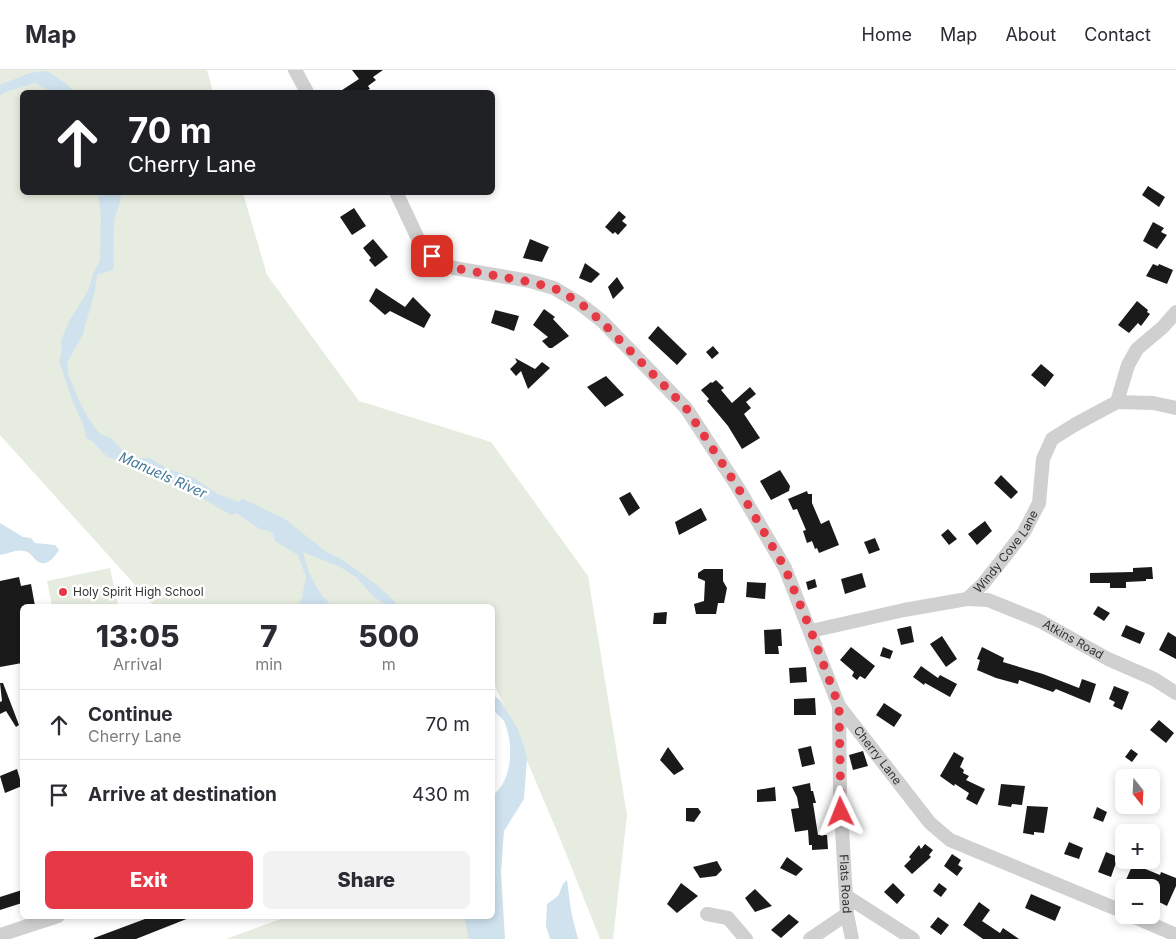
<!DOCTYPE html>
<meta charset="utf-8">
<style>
body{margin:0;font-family:Inter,sans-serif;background:#f2f2f3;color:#2b2b33;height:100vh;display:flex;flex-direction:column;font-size:19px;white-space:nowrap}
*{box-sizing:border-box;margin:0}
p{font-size:16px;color:#7c7c81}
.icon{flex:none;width:28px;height:28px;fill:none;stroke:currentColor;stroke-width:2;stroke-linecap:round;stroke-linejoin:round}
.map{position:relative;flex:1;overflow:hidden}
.drawer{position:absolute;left:20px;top:534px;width:475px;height:315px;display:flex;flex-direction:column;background:#fff;border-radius:8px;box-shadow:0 2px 8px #0003}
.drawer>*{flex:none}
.banner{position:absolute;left:20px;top:20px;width:475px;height:105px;border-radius:8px;box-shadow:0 2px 8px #0003;background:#202124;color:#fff;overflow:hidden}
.needle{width:32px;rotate:162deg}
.controls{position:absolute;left:1115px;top:699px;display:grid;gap:10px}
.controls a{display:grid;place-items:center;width:45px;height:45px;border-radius:8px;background:#fff;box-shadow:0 2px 8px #0003;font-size:25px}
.pin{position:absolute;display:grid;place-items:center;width:42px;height:42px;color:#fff;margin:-21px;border-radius:10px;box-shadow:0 2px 8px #0006}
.me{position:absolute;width:55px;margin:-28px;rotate:358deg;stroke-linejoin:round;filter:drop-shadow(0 0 4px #0008)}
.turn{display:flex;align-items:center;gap:18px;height:105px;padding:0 25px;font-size:22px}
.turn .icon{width:65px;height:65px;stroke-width:2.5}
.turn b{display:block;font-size:35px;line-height:42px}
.eta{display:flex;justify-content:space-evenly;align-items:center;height:85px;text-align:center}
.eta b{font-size:30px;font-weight:800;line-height:35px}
.cta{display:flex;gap:10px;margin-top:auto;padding:10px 25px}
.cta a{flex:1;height:58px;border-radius:8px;background:#e63946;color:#fff;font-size:20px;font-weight:800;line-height:58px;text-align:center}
.cta a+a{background:#f2f2f3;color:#2b2b33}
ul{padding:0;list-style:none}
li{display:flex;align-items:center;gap:15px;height:70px;padding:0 25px;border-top:1px solid #e1e1e2}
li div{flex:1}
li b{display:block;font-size:19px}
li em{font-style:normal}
header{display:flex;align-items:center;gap:30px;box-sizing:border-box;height:70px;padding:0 25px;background:#fff;border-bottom:1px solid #e1e1e2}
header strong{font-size:24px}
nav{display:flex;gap:28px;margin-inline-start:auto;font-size:18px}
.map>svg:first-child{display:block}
</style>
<header>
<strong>Map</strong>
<nav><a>Home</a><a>Map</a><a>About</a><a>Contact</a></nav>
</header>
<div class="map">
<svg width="1176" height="869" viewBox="0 0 1176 869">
<rect width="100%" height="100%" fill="#fff"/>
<path fill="#e6ecdf" d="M 0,0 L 207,0 L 213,22 L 22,22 L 22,122 L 243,123 L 267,205 L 359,331 L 491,372 L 588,506 L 627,745 L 613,869 L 600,869 L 559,766 L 493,611 L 492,536 L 154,536 L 0,365 Z
M 110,498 L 118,536 L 52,536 L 47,511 Z
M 289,846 L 466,846 L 468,869 L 226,869 Z"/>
<path fill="#cfe2ee" d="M 47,1 L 65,13 L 75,22 L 51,22 L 35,13 L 5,22 L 0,26 L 0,15 L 30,3 Z
M 98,123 L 121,123 C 121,134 115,143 114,154 C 113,169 114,185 113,200 L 97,205 L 95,220 L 83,264 L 67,293 L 68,304 L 81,335 L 88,348 L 99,363 L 112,369 L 120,378 L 135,388 L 150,388 L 168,399 L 194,408 L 216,423 L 238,432 L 243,429 L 285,449 L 325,481 L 341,489 L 377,515 L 399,536 L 387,536 L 374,527 L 356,507 L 340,497 L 303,482 C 307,501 317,523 332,536 L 298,536 L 302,528 L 306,507 L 298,485 L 275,471 L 272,462 L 260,459 L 236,443 L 231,445 L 193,423 L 171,414 L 152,402 L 134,395 L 107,387 L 92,371 L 86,368 L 84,357 L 71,327 L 59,291 L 62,281 L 61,270 L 70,250 L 88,221 L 94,201 L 100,191 L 101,145 Z
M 0,453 L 23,467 L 31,468 L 35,473 L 55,475 L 59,480 C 55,487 46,498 37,491 C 32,487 31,482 24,481 C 16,479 8,484 0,485 Z
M 493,625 L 500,630 L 517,658 L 524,676 L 527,688 L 524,729 L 504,761 L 501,802 L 505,869 L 468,869 L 465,846 L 492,846 L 493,725 C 513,710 514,673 504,651 C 501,647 496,643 493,640 Z
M 567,810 L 571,841 L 578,869 L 550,869 L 546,856 L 547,834 L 558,826 L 563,814 Z"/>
<path fill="#1a1a1a" d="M 352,0 L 383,0 L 373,7 L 376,10 L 368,16 L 370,19 L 364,22 L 339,22 L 359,9 Z
M 1148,116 L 1165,127 L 1159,137 L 1142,125 Z
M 354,138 L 366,156 L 352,165 L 340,147 Z
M 619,141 L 626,147 L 622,151 L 627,155 L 618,165 L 615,162 L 613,164 L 605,157 Z
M 1153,152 L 1164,158 L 1161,162 L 1167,165 L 1157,179 L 1143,171 Z
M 373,169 L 388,187 L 375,197 L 369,190 L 371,188 L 363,178 Z
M 530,169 L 549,177 L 542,192 L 523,188 Z
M 585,193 L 600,204 L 591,213 L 579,208 Z
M 1153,194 L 1158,196 L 1159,194 L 1173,200 L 1167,214 L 1146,206 Z
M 617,207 L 624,218 L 613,229 L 608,217 Z
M 376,218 L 405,237 L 413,227 L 431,245 L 424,258 L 390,241 L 385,245 L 369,231 Z
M 1137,231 L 1148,240 L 1147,242 L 1150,244 L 1141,256 L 1138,253 L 1129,263 L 1118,255 Z
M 544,239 L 555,247 L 553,249 L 569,266 L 552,278 L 549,278 L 542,271 L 548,267 L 533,255 Z
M 495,240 L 519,246 L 514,261 L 491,253 Z
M 658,256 L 687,284 L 677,295 L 648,268 Z
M 713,276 L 719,283 L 712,289 L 706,282 Z
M 515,288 L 535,299 L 542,292 L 550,298 L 528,319 L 521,301 L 516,306 L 510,299 L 517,292 Z
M 1041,294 L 1054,305 L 1045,317 L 1031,305 Z
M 606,306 L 624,325 L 605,337 L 587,317 Z
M 716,310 L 724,318 L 721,320 L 732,333 L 750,317 L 756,324 L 746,332 L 751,338 L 744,344 L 760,368 L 742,379 L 728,356 L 707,331 L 709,329 L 701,320 L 711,312 L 712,313 Z
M 780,400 L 790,416 L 789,421 L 771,430 L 760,411 Z
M 1001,405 L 1018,422 L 1011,429 L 994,413 Z
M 807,421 L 808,424 L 812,424 L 812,433 L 821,454 L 829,450 L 839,475 L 819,483 L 817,478 L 815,479 L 812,471 L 807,473 L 803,461 L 806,460 L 797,439 L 793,440 L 788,429 Z
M 630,422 L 640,438 L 629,446 L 619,428 Z
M 701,438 L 707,450 L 679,465 L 675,452 Z
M 985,451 L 992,461 L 977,475 L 968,464 Z
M 948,459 L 957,469 L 949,475 L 941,465 Z
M 875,468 L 880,480 L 869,484 L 864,472 Z
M 1152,497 L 1153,509 L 1146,509 L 1146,511 L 1126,512 L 1126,518 L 1110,518 L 1110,513 L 1090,513 L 1090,503 L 1133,502 L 1133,498 Z
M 704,499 L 723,499 L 723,511 L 727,518 L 724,533 L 718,533 L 716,544 L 696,544 L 694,534 L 704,531 L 705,511 L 698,508 L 698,503 Z
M 862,503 L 866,517 L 845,524 L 841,509 Z
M 19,507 L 21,516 L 31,514 L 35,536 L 22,536 L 22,593 L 0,597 L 0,511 Z
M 815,509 L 817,517 L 808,520 L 806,512 Z
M 747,512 L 766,513 L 765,529 L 746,527 Z
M 1098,536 L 1110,543 L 1104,551 L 1093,544 Z
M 667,542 L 666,554 L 653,554 L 654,543 Z
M 1126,555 L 1145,563 L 1140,574 L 1121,566 Z
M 911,556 L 914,572 L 901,575 L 897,559 Z
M 781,559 L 782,576 L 778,576 L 779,584 L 765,584 L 764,560 Z
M 1168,562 L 1176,567 L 1176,589 L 1159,580 Z
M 942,566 L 957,589 L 946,597 L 930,574 Z
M 851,577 L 875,596 L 865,609 L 860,606 L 857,610 L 852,606 L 854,602 L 840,590 Z
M 883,577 L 893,581 L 890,589 L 880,586 Z
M 982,577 L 1004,588 L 1003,592 L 1043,604 L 1079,618 L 1082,609 L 1096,614 L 1090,633 L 1056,619 L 1053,622 L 1019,610 L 1018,614 L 996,608 L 977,600 L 980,590 L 977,589 Z
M 921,596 L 938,608 L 940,605 L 957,614 L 950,627 L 925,613 L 924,615 L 913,607 Z
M 806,597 L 807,612 L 790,613 L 789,598 Z
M 0,613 L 3,613 L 19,655 L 16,657 L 6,641 L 0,644 L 0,632 L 2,631 Z
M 1114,616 L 1129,622 L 1122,640 L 1113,636 L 1115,632 L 1109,629 Z
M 815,628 L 816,645 L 794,645 L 794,629 Z
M 884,633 L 902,645 L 894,657 L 876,645 Z
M 1159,650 L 1174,663 L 1166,673 L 1150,660 Z
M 811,676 L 815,694 L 802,697 L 798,679 Z
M 668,677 L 684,699 L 674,705 L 660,690 Z
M 1131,679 L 1138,684 L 1132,692 L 1125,687 Z
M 863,681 L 868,696 L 853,700 L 849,685 Z
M 954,682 L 964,688 L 960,697 L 964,700 L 963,703 L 969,706 L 966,710 L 985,719 L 977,735 L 966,729 L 969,723 L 955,714 L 954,716 L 940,706 Z
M 17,699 L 22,716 L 5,723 L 0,706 Z
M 810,713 L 811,721 L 813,721 L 816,733 L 813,733 L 818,765 L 827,765 L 828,779 L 812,780 L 812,775 L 809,775 L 808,760 L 795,762 L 791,739 L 799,738 L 797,727 L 792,717 Z
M 1001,714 L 1025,716 L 1022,735 L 1012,734 L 1011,737 L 998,735 Z
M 775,717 L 776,731 L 757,732 L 757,720 Z
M 1027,736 L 1048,737 L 1044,763 L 1034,762 L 1034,765 L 1023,763 Z
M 1097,737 L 1107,742 L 1103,752 L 1093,748 Z
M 686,738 L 698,738 L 701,742 L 694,752 L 686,751 Z
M 1069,772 L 1083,778 L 1079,789 L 1064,784 Z
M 925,774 L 933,780 L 929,785 L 931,787 L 912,804 L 904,796 L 911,789 L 909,787 L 919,775 L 921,779 Z
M 1106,782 L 1118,787 L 1111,807 L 1098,802 Z
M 952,784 L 961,790 L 958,795 L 963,798 L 957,806 L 944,796 Z
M 787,787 L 803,799 L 796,806 L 780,798 Z
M 717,791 L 722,800 L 716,806 L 700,808 L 693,797 Z
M 1133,794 L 1160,805 L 1161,802 L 1176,808 L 1176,816 L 1167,836 L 1151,828 L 1151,818 L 1139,818 L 1125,812 Z
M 681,813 L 698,826 L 677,843 L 667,834 Z
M 893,813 L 905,825 L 897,834 L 884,822 Z
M 939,813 L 947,819 L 941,827 L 933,821 Z
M 755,819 L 772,836 L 755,842 L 745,828 Z
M 22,820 L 22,833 L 0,840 L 0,827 Z
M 1031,824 L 1061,837 L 1055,851 L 1025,838 Z
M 979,832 L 990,840 L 982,851 L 1000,863 L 1003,858 L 1019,869 L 983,869 L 963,855 Z
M 789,844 L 799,852 L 781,868 L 771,860 Z
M 153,846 L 194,846 L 136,869 L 94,869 L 94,868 Z
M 938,847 L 949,855 L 941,865 L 930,857 Z"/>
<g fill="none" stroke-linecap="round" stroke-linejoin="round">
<g stroke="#d0d0d0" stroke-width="14">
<path d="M 295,0 L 307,22"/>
<path id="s1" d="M 396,122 L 420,173 L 432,187 L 454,198 L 530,211 L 554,218 L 579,233 L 602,251 L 686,338 L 737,416 L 785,498 L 839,636 L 930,753 L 950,770 L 1124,842"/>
<path d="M 1117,332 L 1153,333 L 1176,338"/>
<path id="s2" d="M 967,529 L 988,530 L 1040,551 L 1108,589 L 1154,609 L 1176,623"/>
<path id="s3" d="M 811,561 L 904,540 L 967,529 L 983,514 L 1024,462 L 1039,433 L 1043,389 L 1052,369 L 1076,354 L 1117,332 L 1128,295 L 1137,279 L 1163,257 L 1176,242"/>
<path id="s4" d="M 839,636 L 840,726 L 847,844 L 852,869"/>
<path d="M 846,826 L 913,869"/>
<path d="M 707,844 L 728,848 L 746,869"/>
<path d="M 1130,845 L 1176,865"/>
<path d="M 0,865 L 58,846"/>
<path d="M 810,869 L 847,844"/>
</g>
</g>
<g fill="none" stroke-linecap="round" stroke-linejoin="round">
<path stroke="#e63946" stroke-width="9" stroke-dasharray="0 16.2" d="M 432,186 L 454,198 L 530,212 L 554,218 L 579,232 L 602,252 L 686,338 L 737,416 L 785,498 L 811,561 L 839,636 L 841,742"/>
</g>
<circle fill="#e63946" stroke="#fff" stroke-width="2" cx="63" cy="522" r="5"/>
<g text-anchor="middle" stroke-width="5" stroke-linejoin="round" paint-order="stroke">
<g font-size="12" fill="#333" stroke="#fff">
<text dy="4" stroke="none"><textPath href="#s3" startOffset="221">Windy Cove Lane</textPath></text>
<text dy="4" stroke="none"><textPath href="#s2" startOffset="115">Atkins Road</textPath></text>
<text dy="4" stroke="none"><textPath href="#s1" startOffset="780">Cherry Lane</textPath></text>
<text dy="4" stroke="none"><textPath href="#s4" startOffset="178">Flats Road</textPath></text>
</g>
<g font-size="12" fill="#333" stroke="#fff" text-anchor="start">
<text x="73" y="526">Holy Spirit High School</text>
</g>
<g font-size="14" font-style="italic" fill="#3f7597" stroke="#fff">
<text transform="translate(163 405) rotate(24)" y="5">Manuels River</text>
</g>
</g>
</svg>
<div class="controls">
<a><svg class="needle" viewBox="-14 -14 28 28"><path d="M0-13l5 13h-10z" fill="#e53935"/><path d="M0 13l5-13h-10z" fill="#7c7c81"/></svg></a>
<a>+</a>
<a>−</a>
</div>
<div class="pin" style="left:432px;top:186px;background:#d93025"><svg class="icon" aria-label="arrive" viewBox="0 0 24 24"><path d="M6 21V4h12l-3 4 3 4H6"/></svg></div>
<svg class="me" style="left:841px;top:742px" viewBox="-20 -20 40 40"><path d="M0-17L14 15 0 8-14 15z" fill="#e63946" stroke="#fff" stroke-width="4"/></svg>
<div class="banner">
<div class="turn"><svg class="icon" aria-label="ahead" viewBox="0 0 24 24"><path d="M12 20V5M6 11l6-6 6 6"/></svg><div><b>70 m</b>Cherry Lane</div></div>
</div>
<section class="drawer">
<div class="eta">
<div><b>13:05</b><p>Arrival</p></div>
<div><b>7</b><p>min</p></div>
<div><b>500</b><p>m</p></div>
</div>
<ul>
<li><svg class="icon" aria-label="ahead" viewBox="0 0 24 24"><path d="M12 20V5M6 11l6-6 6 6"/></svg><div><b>Continue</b><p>Cherry Lane</p></div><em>70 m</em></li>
<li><svg class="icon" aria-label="arrive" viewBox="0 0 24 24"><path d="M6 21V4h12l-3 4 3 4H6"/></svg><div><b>Arrive at destination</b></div><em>430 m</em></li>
</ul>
<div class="cta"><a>Exit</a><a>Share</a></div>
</section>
</div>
